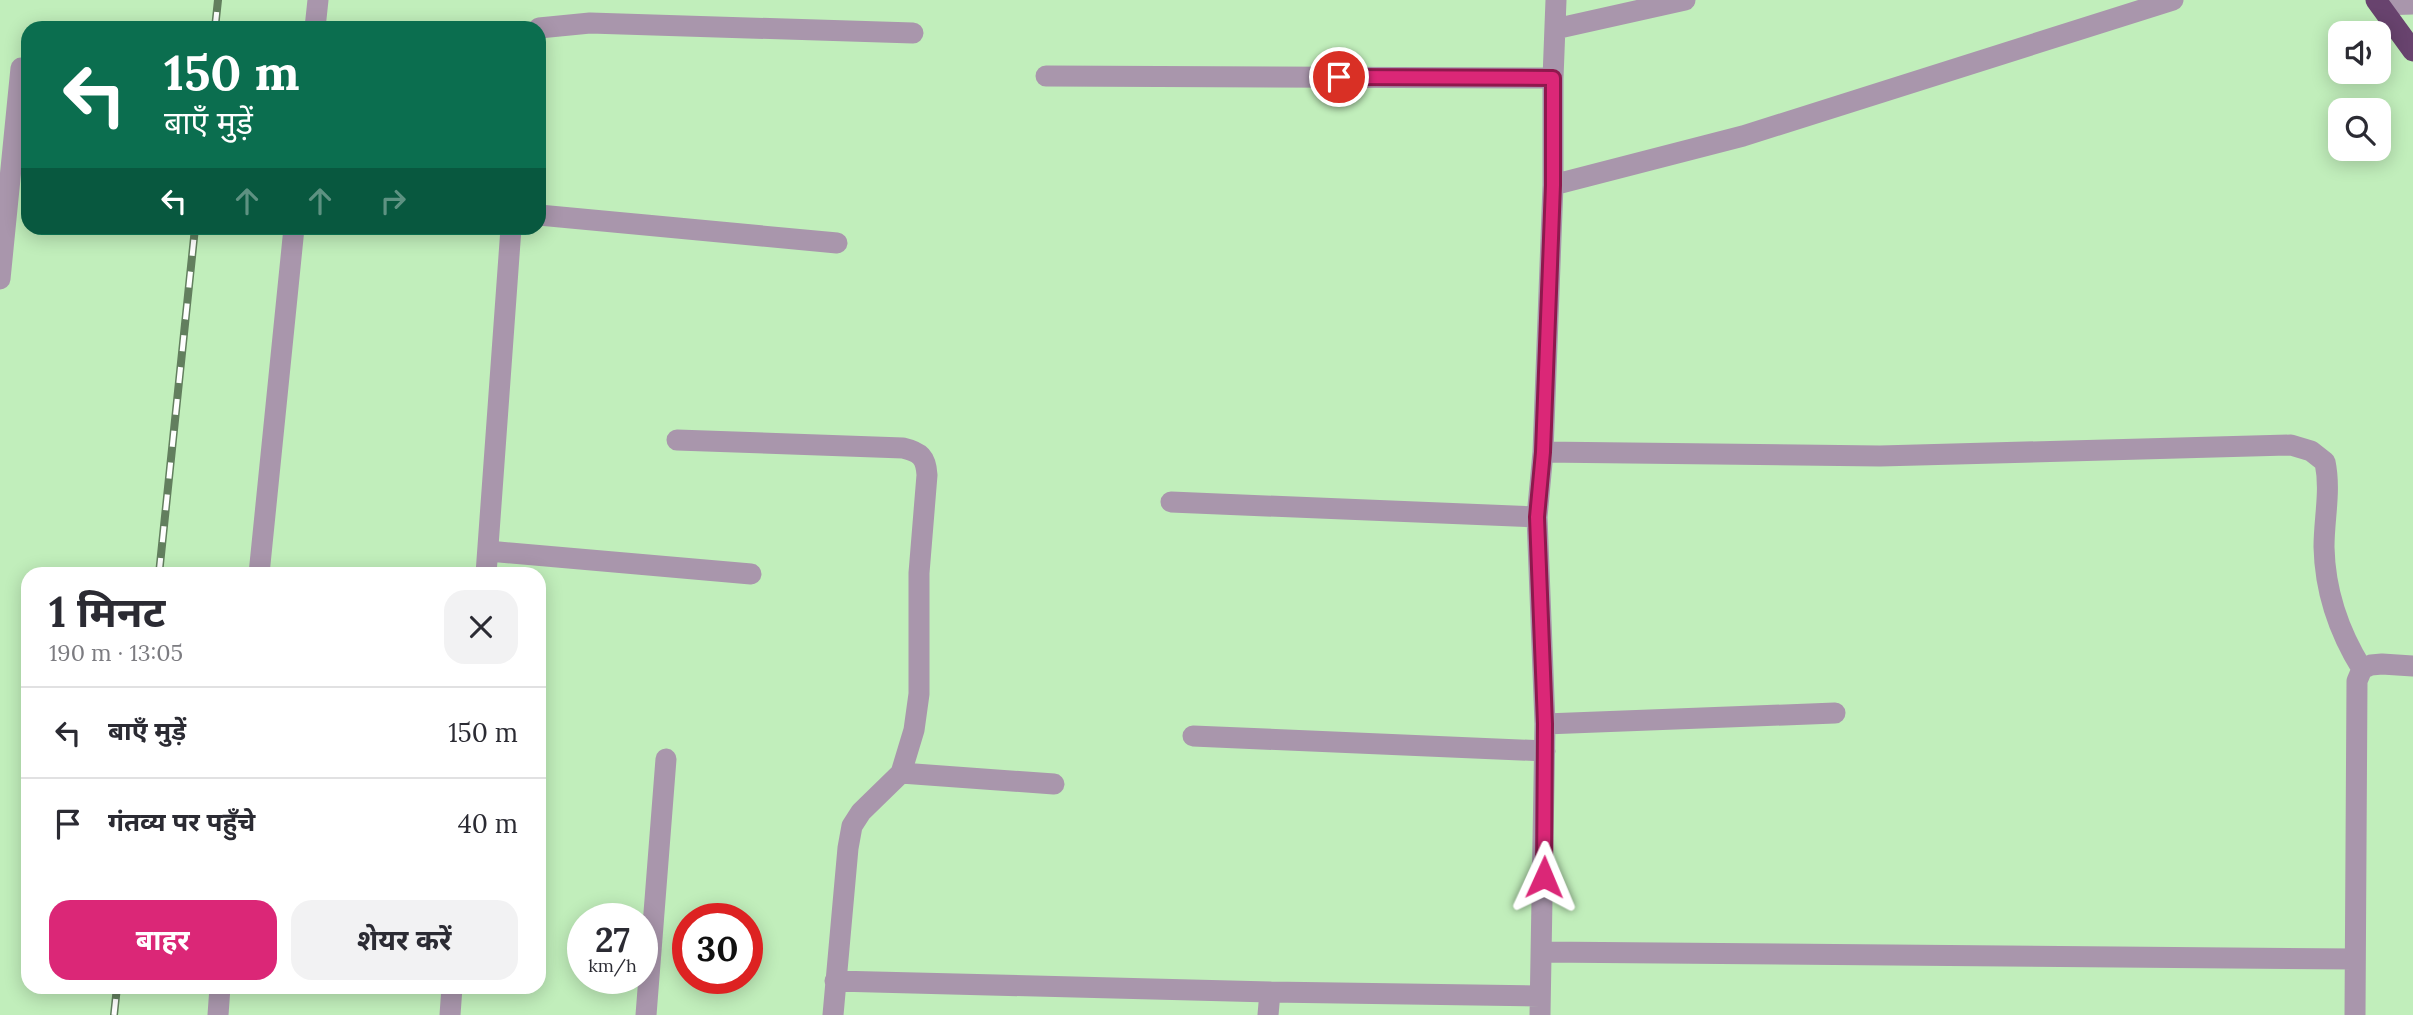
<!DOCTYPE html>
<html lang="hi">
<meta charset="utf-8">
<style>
body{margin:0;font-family:Lora,"Noto Sans Devanagari",serif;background:#f2f2f3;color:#2b2b33;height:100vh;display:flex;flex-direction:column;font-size:26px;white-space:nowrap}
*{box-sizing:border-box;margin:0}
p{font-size:23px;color:#7c7c81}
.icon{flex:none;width:38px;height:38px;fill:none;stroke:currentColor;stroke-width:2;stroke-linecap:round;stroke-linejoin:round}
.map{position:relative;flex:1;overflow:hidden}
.sheet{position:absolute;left:21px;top:567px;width:525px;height:427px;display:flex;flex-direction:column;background:#fff;border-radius:21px;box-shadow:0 4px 18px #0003}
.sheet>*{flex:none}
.hud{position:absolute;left:21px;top:21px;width:525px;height:214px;border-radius:21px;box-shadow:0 4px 18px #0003;background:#0b6e4f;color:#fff;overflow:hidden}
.fabs{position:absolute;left:2328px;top:21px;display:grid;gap:14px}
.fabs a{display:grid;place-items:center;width:63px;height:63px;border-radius:14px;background:#fff;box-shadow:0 4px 18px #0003;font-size:35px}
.speed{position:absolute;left:567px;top:903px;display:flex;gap:14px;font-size:35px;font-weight:700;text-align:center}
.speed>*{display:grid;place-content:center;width:91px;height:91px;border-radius:50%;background:#fff;box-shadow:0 4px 18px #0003;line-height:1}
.speed small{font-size:18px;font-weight:400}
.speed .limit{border:10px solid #d22;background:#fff;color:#111}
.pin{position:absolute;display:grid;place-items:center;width:60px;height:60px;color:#fff;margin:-30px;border:4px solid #fff;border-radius:50%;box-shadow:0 2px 7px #0007}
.me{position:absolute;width:77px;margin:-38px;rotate:1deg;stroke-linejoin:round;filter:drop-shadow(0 0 5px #0008)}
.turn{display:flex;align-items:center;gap:24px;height:147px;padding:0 28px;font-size:32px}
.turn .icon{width:91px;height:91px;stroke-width:2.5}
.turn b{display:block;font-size:49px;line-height:60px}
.lanes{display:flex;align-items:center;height:66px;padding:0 28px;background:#0003;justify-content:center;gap:35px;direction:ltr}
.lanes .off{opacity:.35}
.round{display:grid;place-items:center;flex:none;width:74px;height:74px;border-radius:21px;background:#f2f2f3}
.head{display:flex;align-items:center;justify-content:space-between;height:119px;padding:0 28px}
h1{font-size:42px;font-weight:700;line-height:52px}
.cta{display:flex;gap:14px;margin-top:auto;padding:14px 28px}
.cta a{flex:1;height:80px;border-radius:21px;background:#db2777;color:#fff;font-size:28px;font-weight:700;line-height:80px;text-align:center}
.cta a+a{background:#f2f2f3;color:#2b2b33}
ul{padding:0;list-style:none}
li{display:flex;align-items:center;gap:21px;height:91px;padding:0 28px;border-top:2px solid #e1e1e2}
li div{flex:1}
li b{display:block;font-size:26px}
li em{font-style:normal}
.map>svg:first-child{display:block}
</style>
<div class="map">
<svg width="2413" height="1015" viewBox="0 0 2413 1015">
<rect width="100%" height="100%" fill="#c1eebb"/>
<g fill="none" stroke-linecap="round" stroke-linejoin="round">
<path stroke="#a996ac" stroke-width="21" d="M 2380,5 L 2413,4
M 315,28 L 318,0
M 539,28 L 590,23 L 913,33
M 1555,29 L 1685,0
M 1046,76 L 1553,78
M 1553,185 L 1743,136 L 2173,0
M 539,215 L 837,243
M 0,279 L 21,68
M 677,440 L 903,448 C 920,452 926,457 927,475 L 919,573 L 919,694 L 914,730 L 901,773 L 861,812 L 852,826 L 848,848 L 833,1015
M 1543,452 L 1880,456 L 2291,445 L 2311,451 L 2325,462 C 2331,491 2324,518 2324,547 C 2325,593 2339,632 2362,669
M 1171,502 L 1537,517
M 488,551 L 751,574
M 259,574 L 294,228
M 486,574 L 511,228
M 1545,724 L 1835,713
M 1193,736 L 1545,751
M 901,773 L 1054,784
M 1542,952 L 2354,959
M 835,981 L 1270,992 L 1540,996
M 218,1015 L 220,987
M 450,1015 L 452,987
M 646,1015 L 666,759
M 1268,1015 L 1270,992
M 1540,1015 L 1545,724 L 1537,517 L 1543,452 L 1553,185 L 1553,78 L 1556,0
M 2355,1015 L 2357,681 L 2362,669 L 2371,665 L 2382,664 L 2413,666"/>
<path stroke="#68436e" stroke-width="21" d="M 2376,0 L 2413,51"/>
<defs>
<path id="rail" d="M 215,28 L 218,0
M 159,574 L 195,228
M 114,1015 L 117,987"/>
</defs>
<use href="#rail" stroke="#627f5e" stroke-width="8"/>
<use href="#rail" stroke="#fff" stroke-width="5" stroke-dasharray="16" stroke-linecap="butt"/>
</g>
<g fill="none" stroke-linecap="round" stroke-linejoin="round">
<defs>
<path id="route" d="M 1339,77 L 1553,78 L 1553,185 L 1543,452 L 1537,517 L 1545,724 L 1544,877"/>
</defs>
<use href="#route" stroke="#8e194d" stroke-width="18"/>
<use href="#route" stroke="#db2777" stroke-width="12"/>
</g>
</svg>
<div class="fabs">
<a><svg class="icon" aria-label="sound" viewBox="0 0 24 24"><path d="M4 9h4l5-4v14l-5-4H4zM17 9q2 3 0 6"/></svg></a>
<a><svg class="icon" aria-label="search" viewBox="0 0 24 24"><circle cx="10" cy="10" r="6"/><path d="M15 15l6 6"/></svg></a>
</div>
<div class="speed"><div>27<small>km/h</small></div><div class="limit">30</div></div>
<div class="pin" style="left:1339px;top:77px;background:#d93025"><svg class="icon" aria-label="arrive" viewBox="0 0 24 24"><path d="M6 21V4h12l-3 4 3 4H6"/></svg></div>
<svg class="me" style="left:1544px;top:877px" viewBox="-20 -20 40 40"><path d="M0-17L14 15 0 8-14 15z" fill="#db2777" stroke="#fff" stroke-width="4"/></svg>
<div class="hud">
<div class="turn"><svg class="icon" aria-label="left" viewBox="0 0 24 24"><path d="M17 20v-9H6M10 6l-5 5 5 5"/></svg><div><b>150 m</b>बाएँ मुड़ें</div></div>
<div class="lanes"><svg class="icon" aria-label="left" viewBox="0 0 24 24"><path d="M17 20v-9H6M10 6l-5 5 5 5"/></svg><svg class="icon off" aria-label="ahead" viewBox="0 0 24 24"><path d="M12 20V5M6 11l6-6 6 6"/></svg><svg class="icon off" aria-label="ahead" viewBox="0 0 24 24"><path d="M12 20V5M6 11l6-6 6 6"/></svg><svg class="icon off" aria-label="right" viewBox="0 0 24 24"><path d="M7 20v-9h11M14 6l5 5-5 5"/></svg></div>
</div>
<section class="sheet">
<div class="head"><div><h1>1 मिनट</h1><p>190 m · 13:05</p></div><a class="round"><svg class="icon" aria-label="close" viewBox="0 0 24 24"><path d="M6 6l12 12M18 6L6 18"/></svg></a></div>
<ul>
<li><svg class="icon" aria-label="left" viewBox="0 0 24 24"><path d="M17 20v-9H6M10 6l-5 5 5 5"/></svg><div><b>बाएँ मुड़ें</b></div><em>150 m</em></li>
<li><svg class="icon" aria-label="arrive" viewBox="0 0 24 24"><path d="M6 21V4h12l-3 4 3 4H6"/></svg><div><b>गंतव्य पर पहुँचे</b></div><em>40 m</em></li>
</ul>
<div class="cta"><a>बाहर</a><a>शेयर करें</a></div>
</section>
</div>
